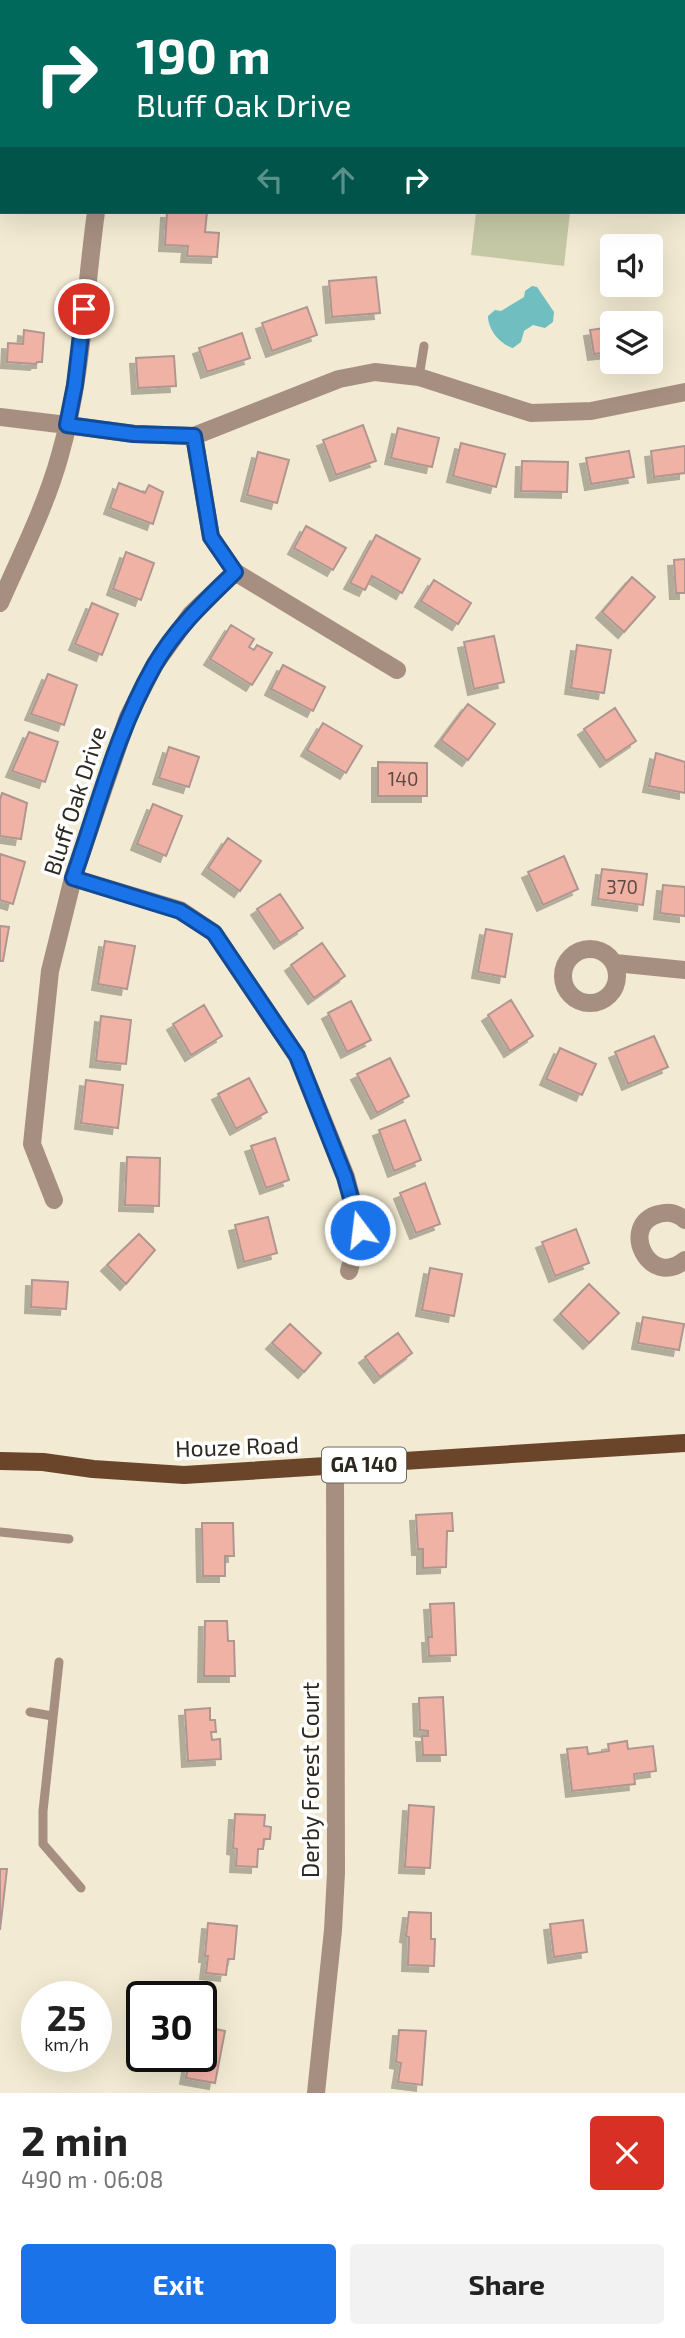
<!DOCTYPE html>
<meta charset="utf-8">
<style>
body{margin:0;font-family:"Exo 2",sans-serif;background:#f2f2f2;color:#222;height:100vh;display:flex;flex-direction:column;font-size:26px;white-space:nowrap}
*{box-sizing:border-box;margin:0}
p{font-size:23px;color:#767676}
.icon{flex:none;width:38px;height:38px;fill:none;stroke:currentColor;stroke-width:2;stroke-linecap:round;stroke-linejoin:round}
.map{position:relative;height:2093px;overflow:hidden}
.side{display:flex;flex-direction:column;background:#fff;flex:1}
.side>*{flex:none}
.guide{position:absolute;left:0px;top:0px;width:686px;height:214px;box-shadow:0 7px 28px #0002;background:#00695c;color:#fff;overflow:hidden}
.buttons{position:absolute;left:600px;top:234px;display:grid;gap:14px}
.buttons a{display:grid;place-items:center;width:63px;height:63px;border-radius:7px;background:#fff;box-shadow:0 7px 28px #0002;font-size:35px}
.speed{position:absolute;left:21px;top:1981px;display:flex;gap:14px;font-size:35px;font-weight:700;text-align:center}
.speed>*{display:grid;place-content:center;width:91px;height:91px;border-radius:50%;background:#fff;box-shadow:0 7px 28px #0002;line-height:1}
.speed small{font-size:18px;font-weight:400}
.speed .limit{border:4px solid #111;border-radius:10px;background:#fff;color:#111}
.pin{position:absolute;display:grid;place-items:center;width:60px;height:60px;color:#fff;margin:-30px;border:4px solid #fff;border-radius:50%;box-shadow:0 2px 7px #0007}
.me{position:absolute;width:77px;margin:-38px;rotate:345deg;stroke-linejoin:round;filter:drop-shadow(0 0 5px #0008)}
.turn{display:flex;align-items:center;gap:24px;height:147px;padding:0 21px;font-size:32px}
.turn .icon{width:91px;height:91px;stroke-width:2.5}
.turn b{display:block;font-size:49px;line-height:60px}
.lanes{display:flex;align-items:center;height:66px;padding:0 21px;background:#0003;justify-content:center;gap:35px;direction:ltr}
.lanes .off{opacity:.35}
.round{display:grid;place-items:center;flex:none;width:74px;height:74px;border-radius:7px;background:#f2f2f2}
.head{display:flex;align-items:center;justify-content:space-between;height:119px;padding:0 21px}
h1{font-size:42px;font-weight:700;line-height:52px}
.primary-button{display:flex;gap:14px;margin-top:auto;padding:14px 21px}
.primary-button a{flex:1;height:80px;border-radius:7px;background:#1a73e8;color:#fff;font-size:28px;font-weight:700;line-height:80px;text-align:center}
.primary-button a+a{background:#f2f2f2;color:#222}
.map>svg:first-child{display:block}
</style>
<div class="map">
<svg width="685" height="2093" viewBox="0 0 685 2093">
<defs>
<filter id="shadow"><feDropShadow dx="-6" dy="6" stdDeviation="0" flood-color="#0004"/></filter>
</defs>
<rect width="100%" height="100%" fill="#f2ead2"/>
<path fill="#c5c8a5" d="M 476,212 L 570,212 L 564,266 L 471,255 Z"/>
<path fill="#71bec1" d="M 532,286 L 537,287 L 554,312 L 553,322 L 545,328 L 533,325 L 524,331 L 521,342 L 513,348 C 500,344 488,330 488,316 L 495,310 L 501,311 L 524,297 L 525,291 Z"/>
<path fill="#f1b2a6" stroke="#b09691" stroke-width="2" filter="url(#shadow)" d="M 167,212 L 207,212 L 205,232 L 219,233 L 217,257 L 187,256 L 188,246 L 165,245 Z
M 622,237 L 648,239 L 647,247 L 621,247 Z
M 376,277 L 380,313 L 332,317 L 329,281 Z
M 307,307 L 317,335 L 272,351 L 262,323 Z
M 612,327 L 612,352 L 594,354 L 590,330 Z
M 24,330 L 44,333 L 42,362 L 37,362 L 36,364 L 7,362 L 8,343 L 23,344 Z
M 242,333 L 250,358 L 207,372 L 199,348 Z
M 174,356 L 176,386 L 138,388 L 136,358 Z
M 363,425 L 376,461 L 336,475 L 323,440 Z
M 398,428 L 439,438 L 432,467 L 391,458 Z
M 461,443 L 505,454 L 496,487 L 453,476 Z
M 685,446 L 685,473 L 654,477 L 651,451 Z
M 629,451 L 634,477 L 591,484 L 586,458 Z
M 258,452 L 289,460 L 277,503 L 247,495 Z
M 522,461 L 568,462 L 567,492 L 521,491 Z
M 119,483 L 145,493 L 149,485 L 163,492 L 153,524 L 110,508 Z
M 306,526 L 346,548 L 333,570 L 294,548 Z
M 376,535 L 420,559 L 402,593 L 372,576 L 365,590 L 350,583 Z
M 126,552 L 154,563 L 141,600 L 113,589 Z
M 685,559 L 685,593 L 676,593 L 674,560 Z
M 632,577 L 655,597 L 624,632 L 602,612 Z
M 434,580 L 471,603 L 458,624 L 421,601 Z
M 92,603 L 118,614 L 102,655 L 75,644 Z
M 231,625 L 254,639 L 249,647 L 254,650 L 257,645 L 272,653 L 252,685 L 210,659 Z
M 494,636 L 504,682 L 474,689 L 464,642 Z
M 577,645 L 611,650 L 604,693 L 571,688 Z
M 283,665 L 325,687 L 313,711 L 271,689 Z
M 48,674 L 77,685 L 64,725 L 31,714 Z
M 468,704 L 495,724 L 468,760 L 441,740 Z
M 615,708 L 636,741 L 606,761 L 584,729 Z
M 323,723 L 362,746 L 346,773 L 307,750 Z
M 29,732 L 58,742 L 45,782 L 12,771 Z
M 169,747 L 199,757 L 189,787 L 159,778 Z
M 656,753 L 685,762 L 685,793 L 649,786 Z
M 378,762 L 427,763 L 427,796 L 378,796 Z
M 2,793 L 27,803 L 21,839 L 0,836 L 0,800 Z
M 153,804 L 182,816 L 166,856 L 137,844 Z
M 228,838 L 261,861 L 240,891 L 208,868 Z
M 0,854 L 25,862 L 13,904 L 0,900 Z
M 564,856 L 578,889 L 543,905 L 528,872 Z
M 602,869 L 647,874 L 643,905 L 598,899 Z
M 663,885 L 685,887 L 685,916 L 660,913 Z
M 280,894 L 303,928 L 280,943 L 257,909 Z
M 0,926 L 9,927 L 3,961 L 0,961 Z
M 486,929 L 512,934 L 505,977 L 478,972 Z
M 105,941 L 135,946 L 127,989 L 98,984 Z
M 322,943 L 345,976 L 314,998 L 291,965 Z
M 511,1000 L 533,1036 L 510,1051 L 488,1015 Z
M 351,1001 L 371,1040 L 347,1052 L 328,1013 Z
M 204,1005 L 222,1036 L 191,1055 L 173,1024 Z
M 101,1016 L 131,1020 L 126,1064 L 96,1061 Z
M 654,1036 L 668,1067 L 628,1084 L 615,1052 Z
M 560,1048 L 596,1064 L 582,1095 L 546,1079 Z
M 390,1058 L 409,1096 L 377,1113 L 357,1074 Z
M 249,1078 L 267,1112 L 236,1129 L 218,1094 Z
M 86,1080 L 123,1085 L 118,1128 L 81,1123 Z
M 405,1120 L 421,1160 L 394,1171 L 379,1130 Z
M 275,1138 L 289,1180 L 266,1188 L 251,1146 Z
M 127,1157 L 160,1158 L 159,1206 L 125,1205 Z
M 425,1183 L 440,1224 L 416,1233 L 400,1193 Z
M 268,1217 L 277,1253 L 244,1262 L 235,1225 Z
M 576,1229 L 589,1263 L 555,1276 L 542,1242 Z
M 139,1234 L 155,1250 L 126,1284 L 107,1265 Z
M 430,1268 L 462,1274 L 454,1316 L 422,1310 Z
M 32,1280 L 68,1282 L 66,1309 L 31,1307 Z
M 589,1284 L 619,1313 L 589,1343 L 560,1314 Z
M 643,1317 L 684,1324 L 679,1350 L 638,1343 Z
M 290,1324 L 321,1353 L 304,1372 L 272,1343 Z
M 398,1333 L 412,1353 L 380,1377 L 365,1357 Z
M 452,1513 L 453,1531 L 447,1531 L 446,1567 L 423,1568 L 423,1549 L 418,1549 L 416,1515 Z
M 202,1523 L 233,1523 L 234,1556 L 225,1556 L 225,1576 L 203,1576 Z
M 454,1603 L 456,1655 L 429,1656 L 428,1637 L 432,1637 L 430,1604 Z
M 205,1621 L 227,1621 L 228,1641 L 234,1641 L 235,1676 L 204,1676 Z
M 443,1697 L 446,1755 L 423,1755 L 422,1736 L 428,1736 L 428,1731 L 420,1730 L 419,1698 Z
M 210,1708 L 210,1720 L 215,1720 L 216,1732 L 211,1732 L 212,1740 L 220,1739 L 221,1759 L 188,1761 L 185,1710 Z
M 627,1741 L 628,1749 L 653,1746 L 656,1771 L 634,1774 L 635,1784 L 572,1791 L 567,1749 L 587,1747 L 588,1754 L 609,1751 L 608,1744 Z
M 409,1805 L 434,1807 L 430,1868 L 405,1867 Z
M 235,1814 L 265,1815 L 264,1826 L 271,1827 L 270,1839 L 264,1839 L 263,1849 L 258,1849 L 257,1867 L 236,1866 L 237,1849 L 233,1848 Z
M 0,1869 L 7,1869 L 0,1930 Z
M 409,1912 L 431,1913 L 431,1939 L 435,1939 L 434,1966 L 408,1965 L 409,1937 L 406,1936 Z
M 583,1920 L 587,1952 L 554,1957 L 550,1924 Z
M 208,1923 L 237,1926 L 234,1959 L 228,1959 L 226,1975 L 206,1973 L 208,1956 L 205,1956 Z
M 201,2026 L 225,2031 L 215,2083 L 186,2078 L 189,2061 L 193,2062 L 194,2056 L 201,2056 Z
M 399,2030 L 426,2031 L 422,2085 L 398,2082 L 401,2063 L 396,2062 Z"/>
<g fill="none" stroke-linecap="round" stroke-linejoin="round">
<path stroke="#a68f80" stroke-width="9" d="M 148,2 L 148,0
M 419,377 L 424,346
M 0,1532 L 69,1539
M 59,1662 L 43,1811 L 43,1844 L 81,1888
M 30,1712 L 52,1716"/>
<path stroke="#a68f80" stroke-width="18" d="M 684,192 L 685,194
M 67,425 L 134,434 L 194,436 L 339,379 L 375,372 L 419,377 L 531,413 L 591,411 L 685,392
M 194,436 L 211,537 L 235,572 L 397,670
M 73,878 L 180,910 L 214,933 L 297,1056 L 346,1177 L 360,1230 L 349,1271
M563 976a27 27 0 1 1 54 0a27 27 0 1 1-54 0Z
M 615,963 L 685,970
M 54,1200 L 32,1144 L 50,971 L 73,878 L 128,717 L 155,664 L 191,614 L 235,572
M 685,1220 C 678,1214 669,1211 659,1214 C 618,1224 649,1290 685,1260
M 316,2093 L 333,1930 L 336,1873 L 335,1467"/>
<path stroke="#a68f80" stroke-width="18" d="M 109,2 L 109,0
M 0,417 L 67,425
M 0,603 C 21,555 46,506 60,455 C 82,379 85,291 96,212"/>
<path stroke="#6a452a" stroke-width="18" d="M 0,1461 L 43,1462 L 93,1469 L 184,1475 L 685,1443"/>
</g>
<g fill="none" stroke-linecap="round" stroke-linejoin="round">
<defs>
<path id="route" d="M 84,309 L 75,385 L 67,425 L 134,434 L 194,436 L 211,537 L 235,572 C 205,601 175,629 154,666 C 117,731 98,807 73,878 L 180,911 L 214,933 L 297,1056 L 345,1177 L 360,1230"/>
</defs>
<use href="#route" stroke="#114b97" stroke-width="18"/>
<use href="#route" stroke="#1a73e8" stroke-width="12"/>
</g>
<g text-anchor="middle" stroke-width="7" stroke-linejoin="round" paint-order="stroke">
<g font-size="19" fill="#5d4b42">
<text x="403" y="786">140</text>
<text x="622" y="894">370</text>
</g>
<rect fill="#fff" stroke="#6b6963" stroke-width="2" x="322" y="1447.5" width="84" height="35" rx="5"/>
<g font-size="21" font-weight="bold" fill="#2c2920">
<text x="364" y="1472">GA 140</text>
</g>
<g font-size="23" fill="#2c2920" stroke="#fff">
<text transform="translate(75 801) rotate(-72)" y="8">Bluff Oak Drive</text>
<text transform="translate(237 1447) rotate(-2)" y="8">Houze Road</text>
<text transform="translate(311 1780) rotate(-90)" y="8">Derby Forest Court</text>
</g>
</g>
</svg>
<div class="buttons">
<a><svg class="icon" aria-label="sound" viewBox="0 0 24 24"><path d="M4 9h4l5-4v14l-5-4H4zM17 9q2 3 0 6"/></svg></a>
<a><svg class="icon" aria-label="layers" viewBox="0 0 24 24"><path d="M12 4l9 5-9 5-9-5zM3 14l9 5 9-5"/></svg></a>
</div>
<div class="speed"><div>25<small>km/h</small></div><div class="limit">30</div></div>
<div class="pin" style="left:84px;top:309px;background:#d93025"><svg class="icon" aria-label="arrive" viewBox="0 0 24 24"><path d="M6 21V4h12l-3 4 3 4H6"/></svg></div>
<svg class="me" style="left:360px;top:1230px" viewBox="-20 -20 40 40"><circle r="17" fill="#1a73e8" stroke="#fff" stroke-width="3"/><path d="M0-11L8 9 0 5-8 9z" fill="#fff"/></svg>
<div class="guide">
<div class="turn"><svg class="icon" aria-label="right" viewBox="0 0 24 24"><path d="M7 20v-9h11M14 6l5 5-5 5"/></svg><div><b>190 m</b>Bluff Oak Drive</div></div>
<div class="lanes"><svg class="icon off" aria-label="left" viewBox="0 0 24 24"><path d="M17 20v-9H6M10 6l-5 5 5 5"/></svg><svg class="icon off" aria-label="ahead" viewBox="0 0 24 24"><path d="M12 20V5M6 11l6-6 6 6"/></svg><svg class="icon" aria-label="right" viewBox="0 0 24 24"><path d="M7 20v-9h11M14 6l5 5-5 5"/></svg></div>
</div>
</div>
<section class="side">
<div class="head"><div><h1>2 min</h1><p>490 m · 06:08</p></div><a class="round" style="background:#d93025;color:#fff"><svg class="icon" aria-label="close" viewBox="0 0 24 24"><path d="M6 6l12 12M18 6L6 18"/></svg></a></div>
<div class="primary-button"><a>Exit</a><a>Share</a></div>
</section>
